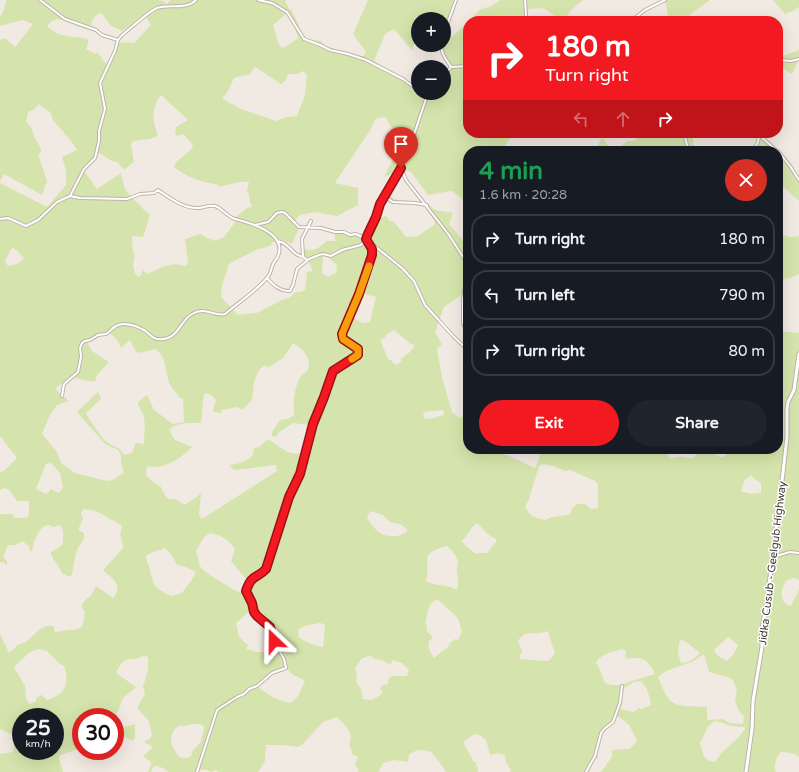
<!DOCTYPE html>
<meta charset="utf-8">
<style>
body{margin:0;font-family:"Varela Round",sans-serif;background:#20242c;color:#f1f3f6;height:100vh;display:flex;flex-direction:column;font-size:15px;white-space:nowrap}
*{box-sizing:border-box;margin:0}
p{font-size:13px;color:#9ea1a6}
.icon{flex:none;width:22px;height:22px;fill:none;stroke:currentColor;stroke-width:2;stroke-linecap:round;stroke-linejoin:round}
.map{position:relative;flex:1;overflow:hidden}
.side{position:absolute;left:463px;top:146px;width:320px;height:308px;display:flex;flex-direction:column;background:#171b24;border-radius:16px;box-shadow:0 4px 16px #0002}
.side>*{flex:none}
.banner{position:absolute;left:463px;top:16px;width:320px;height:122px;border-radius:16px;box-shadow:0 4px 16px #0002;background:#f21921;color:#fff;overflow:hidden}
.controls{position:absolute;left:411px;top:12px;display:grid;gap:8px}
.controls a{display:grid;place-items:center;width:40px;height:40px;border-radius:50%;background:#171b24;box-shadow:0 4px 16px #0002;font-size:20px}
.speed{position:absolute;left:12px;top:708px;display:flex;gap:8px;font-size:20px;font-weight:700;text-align:center}
.speed>*{display:grid;place-content:center;width:52px;height:52px;border-radius:50%;background:#171b24;box-shadow:0 4px 16px #0002;line-height:1}
.speed small{font-size:10px;font-weight:400}
.speed .limit{border:6px solid #d22;background:#fff;color:#111}
.pin{position:absolute;display:grid;place-items:center;width:34px;height:34px;color:#fff;margin:-41px -17px;border-radius:50% 50% 50% 0;rotate:-45deg;box-shadow:0 0 4px #0007}
.pin .icon{rotate:45deg}
.me{position:absolute;width:44px;margin:-22px;rotate:337deg;stroke-linejoin:round;filter:drop-shadow(0 0 3px #0008)}
.turn{display:flex;align-items:center;gap:14px;height:84px;padding:0 16px;font-size:18px}
.turn .icon{width:52px;height:52px;stroke-width:2.5}
.turn b{display:block;font-size:28px;line-height:34px}
.lanes{display:flex;align-items:center;height:38px;padding:0 16px;background:#0003;justify-content:center;gap:20px;direction:ltr}
.lanes .off{opacity:.35}
.round{display:grid;place-items:center;flex:none;width:42px;height:42px;border-radius:21px;background:#20242c}
.overview{display:flex;align-items:center;justify-content:space-between;height:68px;padding:0 16px}
h1{font-size:24px;font-weight:800;line-height:30px;color:#1e9e55}
.primary-button{display:flex;gap:8px;margin-top:auto;padding:8px 16px}
.primary-button a{flex:1;height:46px;border-radius:24px;background:#f21921;color:#fff;font-size:16px;font-weight:800;line-height:46px;text-align:center}
.primary-button a+a{background:#20242c;color:#f1f3f6}
ul{padding:0;list-style:none}
li{display:flex;align-items:center;gap:12px;height:50px;margin:0 8px 6px;padding:0 8px;border:2px solid #363941;border-radius:16px}
li div{flex:1}
li b{display:block;font-size:15px}
li em{font-style:normal}
.map>svg:first-child{display:block}
</style>
<div class="map">
<svg width="799" height="772" viewBox="0 0 799 772">
<rect width="100%" height="100%" fill="#f1eae3"/>
<path fill="#d5e4ac" fill-rule="evenodd" d="M 7,0 L 158,0 L 163,1 L 167,4 L 170,0 L 285,0 L 289,9 L 291,9 C 293,14 295,17 297,21 C 300,26 299,31 305,39 L 321,41 L 325,45 L 337,50 L 363,56 L 366,52 L 353,34 L 368,0 L 457,0 L 445,33 L 446,37 L 453,36 L 468,22 L 468,133 L 518,133 L 514,137 L 509,139 L 503,151 L 468,151 L 468,203 L 452,191 L 428,195 L 411,172 L 403,169 L 384,177 L 396,153 L 398,136 L 388,122 L 386,117 L 378,118 L 374,121 L 372,127 L 335,183 L 358,188 L 358,205 L 337,216 L 315,212 L 300,215 L 294,221 L 299,228 L 292,244 L 277,238 L 270,246 L 256,250 L 229,264 L 222,285 L 221,297 L 238,315 L 257,313 L 284,299 L 289,298 L 296,292 L 301,292 L 305,290 L 307,272 L 313,271 L 308,261 L 323,256 L 322,273 L 328,277 L 336,273 L 337,265 L 323,253 L 308,259 L 304,254 L 305,249 C 315,252 319,248 326,241 L 335,241 L 335,234 L 341,231 L 350,234 L 362,233 L 375,216 L 382,198 L 388,194 L 394,199 L 428,204 L 435,210 L 453,213 L 449,224 L 468,246 L 468,289 L 466,292 L 444,307 L 435,332 L 442,344 L 437,349 L 442,377 L 452,412 L 459,418 L 468,413 L 468,449 L 488,449 L 507,455 L 535,468 L 539,459 L 540,449 L 666,449 L 669,458 C 674,459 678,456 683,457 C 687,457 689,459 694,458 L 698,449 L 711,449 L 715,454 L 722,458 L 732,449 L 778,449 L 778,331 L 799,333 L 799,580 L 794,578 L 786,581 C 780,589 779,604 791,606 L 799,590 L 799,757 C 795,753 786,752 781,752 C 776,757 773,766 776,772 L 601,772 L 612,757 L 612,750 L 629,749 L 634,745 L 637,740 L 629,725 L 618,716 C 614,722 609,725 604,731 C 598,738 597,750 598,759 L 595,757 L 591,763 L 589,772 L 510,772 L 511,770 L 506,762 L 505,755 L 498,753 L 490,755 L 486,740 L 478,734 L 473,735 L 463,742 L 474,762 L 476,762 L 478,772 L 446,772 L 443,767 L 431,752 C 422,749 416,749 409,755 L 408,762 L 394,760 L 383,763 L 378,772 L 358,772 L 359,770 L 355,765 L 358,757 L 353,755 L 349,744 C 355,734 344,724 337,717 L 323,722 L 303,744 L 298,747 L 283,745 L 266,745 L 265,761 L 258,772 L 219,772 L 215,770 L 211,772 C 207,769 204,769 199,770 L 198,772 L 168,772 C 165,768 158,766 154,766 L 151,772 L 148,772 L 152,763 L 143,756 L 152,748 L 151,745 L 147,744 L 144,741 L 148,740 L 152,736 L 149,721 L 137,708 L 145,694 L 143,687 L 148,670 L 148,657 C 142,655 141,658 135,659 C 133,660 131,658 129,659 C 122,660 119,667 116,673 L 136,687 L 123,698 L 115,718 L 81,717 L 81,749 L 75,750 L 60,755 L 59,759 L 63,772 L 0,772 L 0,754 L 13,752 L 15,736 L 0,729 L 0,634 L 9,653 C 12,650 15,647 18,645 C 21,643 25,643 27,641 C 35,634 42,624 53,626 L 55,632 C 62,632 68,629 74,630 L 82,627 L 85,613 L 81,606 L 87,598 L 90,597 L 96,586 L 113,598 C 124,585 112,578 103,570 L 123,548 C 123,541 118,535 122,528 L 121,525 L 96,511 L 83,509 L 81,513 L 83,519 L 78,530 L 84,533 C 85,540 81,543 78,548 C 74,557 74,567 71,577 L 63,574 L 51,555 L 51,552 L 57,549 L 63,544 L 63,531 L 60,525 C 58,525 56,526 54,527 C 52,527 50,525 47,525 C 39,526 33,544 32,551 L 30,551 L 29,546 L 22,541 C 17,545 15,546 8,545 L 4,554 L 4,558 L 7,561 L 7,565 L 3,562 L 0,562 L 0,514 L 12,514 L 15,518 L 27,518 L 29,514 L 29,501 L 17,501 L 10,491 L 5,488 L 0,490 L 0,472 L 4,471 L 17,458 L 0,436 L 0,183 L 45,206 L 48,206 L 66,185 L 66,170 L 62,157 L 77,150 L 71,141 L 53,120 L 50,112 L 38,104 L 35,109 L 28,112 L 26,122 L 31,127 L 35,138 L 41,149 L 41,152 L 38,154 L 47,181 L 42,195 L 4,174 L 0,181 L 0,40 L 5,38 L 15,47 L 33,24 L 22,20 L 0,26 L 0,16 L 2,14 ZM 99,13 L 103,15 L 111,26 L 122,31 L 143,16 L 147,18 L 151,25 L 134,43 L 116,42 L 113,54 L 106,64 L 97,52 L 95,54 L 86,49 L 88,43 L 88,39 C 78,37 68,37 58,34 C 54,32 51,29 47,27 C 53,15 64,20 73,24 C 78,27 83,28 89,30 L 93,19 ZM 285,14 L 287,14 L 294,26 L 298,38 L 290,44 L 282,48 L 279,45 L 273,25 L 284,16 ZM 418,19 L 444,19 L 444,45 L 441,45 C 439,53 445,58 449,65 L 444,73 L 444,93 L 418,93 L 418,88 L 414,84 L 374,61 L 385,34 L 394,29 L 412,50 L 418,35 ZM 255,67 L 281,84 L 285,81 L 288,74 L 298,74 L 303,71 L 307,75 L 305,95 L 297,116 L 287,117 L 276,121 L 241,109 L 223,99 L 223,97 L 227,93 L 234,78 L 250,74 ZM 161,95 L 188,120 L 176,127 L 175,134 L 178,136 L 183,134 L 193,145 C 190,155 177,157 174,167 C 187,178 203,182 219,185 L 219,187 L 239,182 L 249,182 L 247,190 L 249,195 L 250,203 L 252,204 L 251,207 L 247,208 L 235,218 L 236,221 L 224,237 L 213,241 L 211,238 L 209,239 L 200,234 L 185,239 L 188,262 L 186,266 L 175,264 L 162,267 L 148,274 L 143,270 L 140,277 L 135,274 L 133,265 L 135,255 L 133,252 L 132,236 L 143,237 L 150,215 C 147,213 126,192 125,189 C 123,184 122,178 121,173 L 97,189 L 84,171 L 95,160 L 99,153 C 103,155 112,162 117,162 L 124,170 L 134,162 L 131,145 L 133,141 L 150,139 L 158,136 C 152,120 151,109 161,95 ZM 384,199 L 392,204 C 401,201 415,206 424,206 L 434,220 L 435,224 L 418,236 L 407,237 C 401,232 398,225 392,221 L 389,221 L 386,215 L 381,218 L 377,217 ZM 12,248 L 16,250 L 24,258 L 17,264 L 8,266 L 5,262 L 7,257 ZM 361,293 L 376,297 L 370,322 L 363,323 L 351,317 ZM 394,330 L 411,344 L 415,345 L 410,352 L 401,359 L 402,362 L 395,365 L 392,361 L 388,359 L 380,339 L 385,338 L 386,335 ZM 110,333 L 118,341 L 121,348 L 130,340 L 135,350 L 138,353 L 156,349 C 167,358 165,370 169,382 C 171,388 177,393 180,398 L 183,399 L 184,422 L 173,424 L 154,410 L 147,395 L 138,402 C 138,407 141,410 143,414 C 146,423 144,434 144,444 L 136,443 L 132,453 L 124,455 C 119,445 114,448 107,442 C 102,439 89,419 86,413 L 101,399 L 98,392 L 77,412 L 105,444 L 118,450 L 121,455 L 121,463 L 124,473 L 112,480 L 107,481 L 75,473 L 61,463 L 57,452 L 42,434 L 49,417 L 57,405 L 69,401 L 55,389 L 69,377 L 95,382 L 97,375 L 109,362 L 92,351 L 87,342 C 91,341 95,337 100,336 C 104,334 106,335 110,333 ZM 293,343 C 302,348 314,359 307,371 C 305,373 302,374 300,377 C 294,390 293,401 294,415 L 288,419 L 280,420 L 272,432 L 272,436 L 276,437 L 279,432 L 293,423 L 311,425 L 304,453 C 300,453 295,454 291,453 C 282,450 275,443 268,439 L 259,447 L 254,448 L 253,455 C 245,462 239,464 229,465 L 234,470 L 276,465 L 277,471 L 202,519 L 199,514 L 201,493 L 197,497 L 184,505 L 176,499 L 169,499 L 166,497 L 161,487 L 153,482 L 146,475 L 147,466 C 162,471 182,458 192,447 L 175,440 L 169,430 C 175,422 191,423 201,423 C 203,413 202,399 205,393 L 211,395 L 216,400 L 213,410 L 214,412 L 221,413 L 222,410 L 238,407 L 242,410 L 252,400 L 254,382 L 259,370 L 263,366 L 269,367 L 283,358 ZM 442,410 L 444,412 L 443,415 L 430,419 L 424,418 L 423,415 L 425,412 ZM 51,463 L 60,473 L 63,487 L 59,493 L 50,489 L 49,492 L 46,494 L 36,489 L 46,464 ZM 543,464 L 553,466 L 565,471 L 570,470 L 595,481 L 598,484 L 598,508 L 591,509 L 585,504 L 577,504 L 573,507 L 569,515 L 551,517 L 545,520 C 533,517 530,517 525,506 L 529,499 L 539,466 ZM 751,475 L 753,478 L 761,483 L 761,493 L 752,494 L 741,491 L 744,481 ZM 370,511 L 383,515 L 390,522 L 400,524 L 408,530 C 401,537 388,539 379,532 C 374,529 370,522 367,518 ZM 477,523 L 489,535 L 496,539 L 496,542 L 487,553 L 478,553 L 476,554 L 466,546 L 462,541 C 468,535 470,528 477,523 ZM 210,533 C 221,535 229,540 235,549 L 231,561 L 246,579 L 243,590 L 239,592 C 233,590 202,571 200,566 C 198,562 198,556 196,551 L 204,537 ZM 447,546 C 451,550 457,556 458,562 C 458,565 456,568 457,572 C 458,579 459,583 457,590 C 446,583 436,587 426,581 C 431,558 418,554 447,546 ZM 165,548 L 173,557 L 177,565 L 183,566 L 196,572 C 193,580 187,585 182,593 L 171,596 C 153,587 153,585 149,566 C 148,563 146,560 146,556 C 152,551 158,551 165,548 ZM 437,599 L 458,618 L 462,632 L 458,640 L 455,639 L 449,644 L 450,645 L 434,658 C 429,650 425,644 433,637 L 427,631 L 427,627 L 425,622 C 430,611 425,606 437,599 ZM 250,612 L 269,627 L 278,652 L 257,652 L 246,649 L 248,645 L 239,637 L 236,623 L 247,613 ZM 319,623 L 324,624 L 325,628 L 323,647 C 315,646 305,642 299,637 L 298,630 L 305,626 ZM 548,631 L 555,654 L 548,661 L 520,659 L 520,655 L 522,651 L 518,641 C 525,631 528,634 538,633 C 541,633 545,632 548,631 ZM 728,637 L 738,645 L 733,655 L 727,661 L 718,656 L 714,650 ZM 680,640 L 685,641 L 700,653 C 695,658 689,663 681,663 L 678,653 ZM 38,649 L 47,651 L 59,663 L 64,666 C 70,683 66,694 47,700 L 42,695 L 37,697 L 35,702 L 29,704 L 26,698 L 25,686 L 14,667 L 30,652 ZM 622,649 L 626,651 L 625,657 L 627,659 C 643,656 648,660 655,674 L 619,685 L 611,685 L 605,683 C 602,676 600,668 596,662 C 603,653 612,652 622,649 ZM 704,654 L 709,672 L 727,677 L 733,680 L 737,690 L 735,701 L 739,711 L 744,717 L 743,724 L 730,723 L 722,719 L 709,720 L 707,719 L 707,707 C 675,705 670,710 658,677 L 666,671 L 692,662 ZM 368,656 L 373,657 L 374,659 L 382,660 L 391,665 L 392,660 L 402,663 L 409,670 L 407,676 L 392,676 L 389,678 L 388,684 L 381,686 L 380,689 L 382,691 L 382,694 L 372,700 L 363,699 L 361,689 L 356,681 L 357,677 L 355,668 L 361,659 ZM 287,669 L 292,674 L 305,681 L 298,696 L 291,703 C 278,701 268,695 258,687 C 265,677 276,673 287,669 ZM 641,681 C 647,687 650,697 651,705 L 642,709 L 639,708 L 634,712 L 620,709 L 624,688 L 634,682 ZM 21,717 L 55,717 L 55,751 L 21,751 ZM 717,721 L 731,726 L 745,727 L 745,729 L 737,739 L 723,751 L 715,762 C 702,760 704,755 700,743 C 705,736 707,722 717,721 ZM 194,724 L 200,724 L 204,727 C 204,733 201,736 201,742 L 193,750 L 191,756 L 186,758 L 181,758 C 170,748 166,732 181,725 L 184,726 Z
M 500,0 L 583,0 L 570,11 L 567,17 L 562,21 L 560,21 C 545,9 548,7 528,9 L 527,21 L 469,21 L 480,10 L 491,6 Z
M 665,0 L 710,0 L 689,15 L 698,21 L 669,21 Z
M 773,0 L 799,0 L 799,7 L 793,11 L 785,14 Z
M 799,50 L 799,60 L 792,74 L 778,66 L 778,58 Z
M 640,133 L 691,133 L 693,138 L 694,151 C 682,148 672,148 661,151 L 595,151 L 602,137 L 609,147 L 615,151 L 627,141 L 635,141 Z
M 759,133 L 760,133 L 790,163 L 799,177 L 799,201 L 778,182 L 778,151 L 756,151 L 760,138 Z
M 778,234 L 791,237 L 799,236 L 799,274 L 791,278 L 778,280 Z
M 135,724 L 135,737 L 133,741 L 115,732 L 115,729 L 118,729 Z"/>
<g fill="none" stroke-linecap="round" stroke-linejoin="round">
<defs>
<path id="minor" d="M 40,0 L 65,19 L 96,30 L 102,35 L 118,40
M 258,0 L 272,3 L 287,12 L 304,39 L 320,45 L 330,50 L 348,54 L 366,60 L 403,79 L 418,90
M 525,0 L 526,15 L 525,21
M 631,21 L 645,10 L 665,0
M 444,33 L 456,0
M 444,34 L 445,39 L 444,42
M 442,45 C 440,53 447,60 451,67 L 444,76
M 778,60 L 791,61 L 799,59
M 451,67 L 468,66
M 685,133 L 685,138 L 689,151
M 757,133 L 777,151
M 753,151 L 758,142 L 759,135
M 778,151 L 790,166 L 799,180
M 401,168 L 406,180 L 449,235 L 465,260 L 466,277 L 463,300 L 463,323 L 468,336
M 70,196 L 84,169 L 95,158 L 96,154 L 99,141 L 99,131 L 105,109 L 100,83 L 115,51 L 118,40 L 122,35 C 130,29 149,11 157,8 C 168,4 187,10 196,0
M 384,196 L 393,202 L 415,203 L 427,205
M 0,219 L 8,218 L 26,226 L 38,220 L 57,202 L 70,196 L 80,198 L 127,199 L 140,194 L 154,193 L 158,190 C 170,198 184,209 199,208 C 205,207 209,205 215,206 C 222,208 227,217 235,219 C 251,223 284,233 279,253 C 278,258 275,261 273,264 C 271,269 271,274 267,278 C 255,292 239,302 225,314 C 214,317 205,306 192,314 C 180,321 179,337 163,339 C 152,341 151,333 142,329 C 135,325 123,322 116,326 C 112,328 110,332 106,334 L 98,335 L 90,340 L 85,341 L 82,343 L 80,348 L 81,357 L 78,372 L 64,384 L 62,396
M 255,225 L 268,222 L 277,213 L 282,212 L 285,213 L 299,227 L 321,228 L 335,232 L 344,232 L 350,235 L 356,234 L 366,239 L 402,268 L 414,281 L 425,305 L 453,336 L 468,350
M 277,241 C 286,242 290,249 296,254 C 301,257 302,255 307,260
M 303,256 L 302,239 L 311,221
M 267,278 C 274,286 280,291 290,291 L 293,285 L 297,269 L 309,259 L 319,255 L 323,254 L 331,256 L 342,250 L 361,245 L 366,239
M 773,557 L 790,552 L 799,553
M 197,772 L 217,710 L 237,697 L 244,694 L 249,689 L 257,686 L 272,673 L 286,668 L 284,659 L 274,641 L 270,627 L 257,617 L 254,612 L 253,603 L 246,591 C 252,573 257,579 266,569 L 289,497 L 300,474 L 313,425 L 324,397 L 333,371 L 358,355 L 357,349 L 343,339 L 342,334 L 359,294 L 372,255 L 372,249 L 366,239 L 367,234 L 381,202 L 407,155 L 428,93
M 586,772 L 595,756 L 601,733 L 604,729 L 613,722 L 620,703 L 622,686"/>
<path id="tertiary" d="M 746,772 L 752,729 L 753,701 L 762,647 L 762,629 L 767,601 L 782,481 L 787,437 L 787,409 L 788,402 L 794,390 L 799,354"/>
</defs>
<use href="#minor" stroke="#beb3a9" stroke-width="4"/>
<use href="#tertiary" stroke="#beb3a9" stroke-width="5"/>
<use href="#minor" stroke="#fff" stroke-width="2"/>
<use href="#tertiary" stroke="#fff" stroke-width="3"/>
</g>
<g fill="none" stroke-linecap="round" stroke-linejoin="round">
<defs>
<path id="route" d="M 274,641 L 270,627 L 257,616 L 254,612 L 252,603 L 246,591 C 252,573 257,579 266,569 L 289,497 L 300,474 L 313,424 L 324,397 L 333,371 L 358,355 L 358,349 L 343,339 L 342,334 L 359,294 L 372,255 L 372,249 L 366,239 L 368,234 L 376,217 L 380,204 L 401,168"/>
</defs>
<use href="#route" stroke="#9d1015" stroke-width="10"/>
<use href="#route" stroke="#f21921" stroke-width="7"/>
<path stroke="#f59e0b" stroke-width="7" d="M 352,359 L 358,355 L 358,349 L 343,339 L 342,334 L 359,294 L 369,266"/>
</g>
<g text-anchor="middle" stroke-width="3" stroke-linejoin="round" paint-order="stroke">
<g font-size="11" fill="#423a33" stroke="#fff">
<text transform="translate(772 563) rotate(-83)" y="4">Jidka Cusub - Geelgub Highway</text>
</g>
</g>
</svg>
<div class="controls">
<a>+</a>
<a>−</a>
</div>
<div class="speed"><div>25<small>km/h</small></div><div class="limit">30</div></div>
<div class="pin" style="left:401px;top:168px;background:#d93025"><svg class="icon" aria-label="arrive" viewBox="0 0 24 24"><path d="M6 21V4h12l-3 4 3 4H6"/></svg></div>
<svg class="me" style="left:274px;top:641px" viewBox="-20 -20 40 40"><path d="M0-17L14 15 0 8-14 15z" fill="#f21921" stroke="#fff" stroke-width="4"/></svg>
<div class="banner">
<div class="turn"><svg class="icon" aria-label="right" viewBox="0 0 24 24"><path d="M7 20v-9h11M14 6l5 5-5 5"/></svg><div><b>180 m</b>Turn right</div></div>
<div class="lanes"><svg class="icon off" aria-label="left" viewBox="0 0 24 24"><path d="M17 20v-9H6M10 6l-5 5 5 5"/></svg><svg class="icon off" aria-label="ahead" viewBox="0 0 24 24"><path d="M12 20V5M6 11l6-6 6 6"/></svg><svg class="icon" aria-label="right" viewBox="0 0 24 24"><path d="M7 20v-9h11M14 6l5 5-5 5"/></svg></div>
</div>
<section class="side">
<div class="overview"><div><h1>4 min</h1><p>1.6 km · 20:28</p></div><a class="round" style="background:#d93025;color:#fff"><svg class="icon" aria-label="close" viewBox="0 0 24 24"><path d="M6 6l12 12M18 6L6 18"/></svg></a></div>
<ul>
<li><svg class="icon" aria-label="right" viewBox="0 0 24 24"><path d="M7 20v-9h11M14 6l5 5-5 5"/></svg><div><b>Turn right</b></div><em>180 m</em></li>
<li><svg class="icon" aria-label="left" viewBox="0 0 24 24"><path d="M17 20v-9H6M10 6l-5 5 5 5"/></svg><div><b>Turn left</b></div><em>790 m</em></li>
<li><svg class="icon" aria-label="right" viewBox="0 0 24 24"><path d="M7 20v-9h11M14 6l5 5-5 5"/></svg><div><b>Turn right</b></div><em>80 m</em></li>
</ul>
<div class="primary-button"><a>Exit</a><a>Share</a></div>
</section>
</div>
